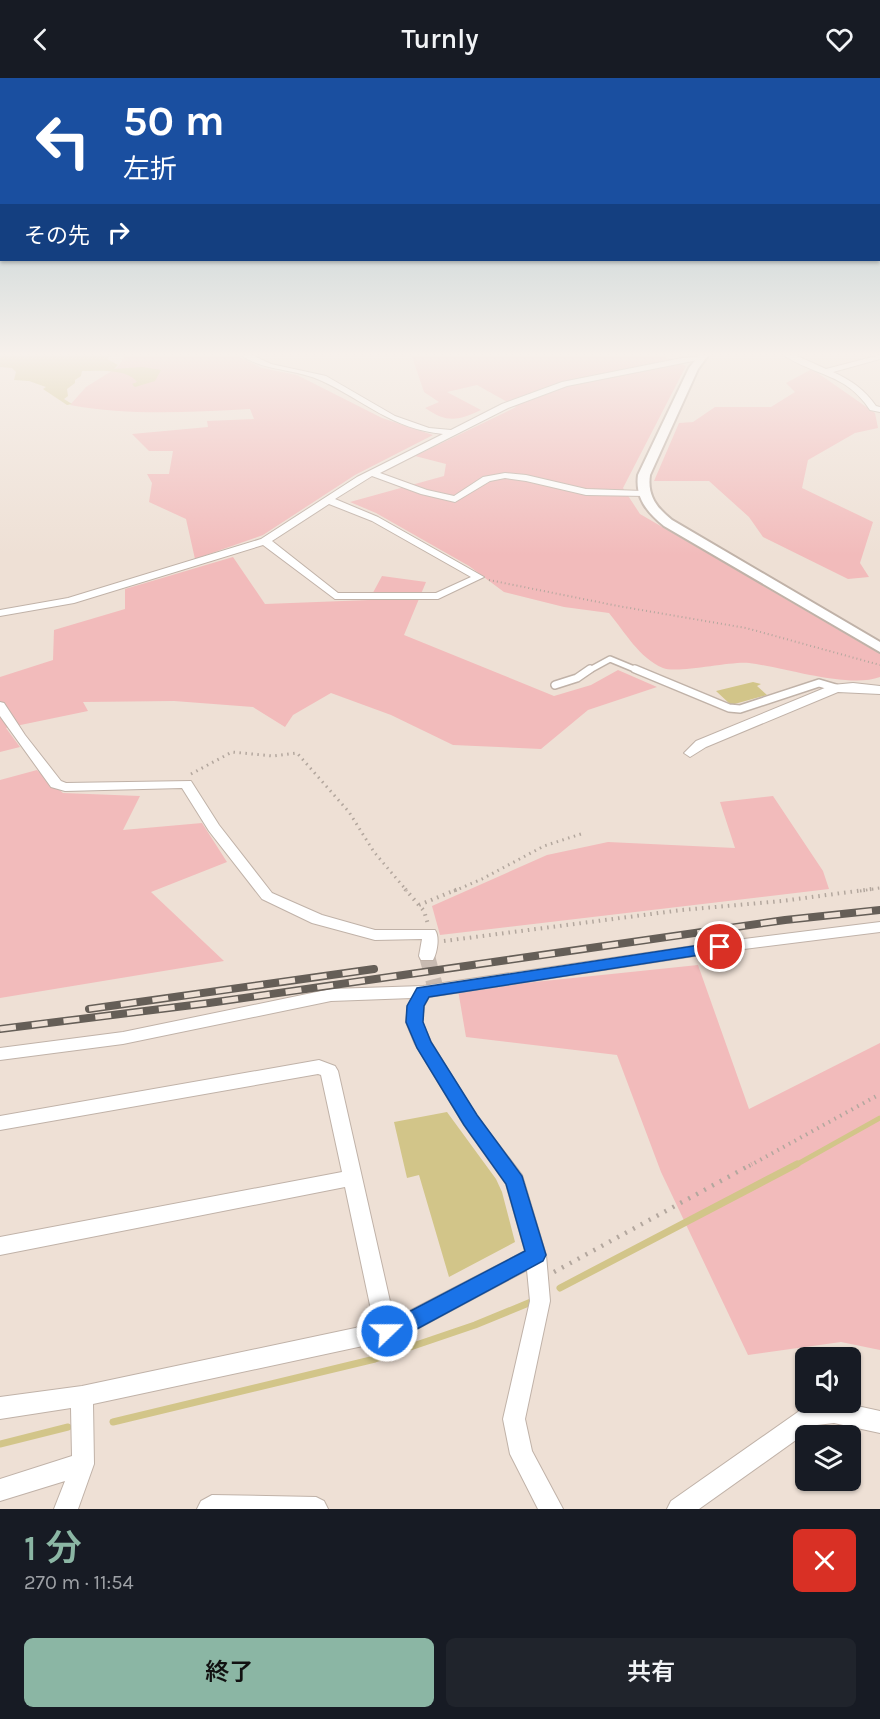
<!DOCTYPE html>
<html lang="ja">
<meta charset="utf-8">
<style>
body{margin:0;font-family:Karla,"Noto Sans JP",sans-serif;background:#20242c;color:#f1f3f6;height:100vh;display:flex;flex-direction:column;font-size:22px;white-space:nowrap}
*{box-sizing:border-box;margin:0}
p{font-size:20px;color:#9ea1a6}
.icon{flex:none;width:33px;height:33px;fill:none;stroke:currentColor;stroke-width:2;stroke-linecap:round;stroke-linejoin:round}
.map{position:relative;height:1431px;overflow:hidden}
.panel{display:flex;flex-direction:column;background:#171b24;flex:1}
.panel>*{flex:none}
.guide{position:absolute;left:0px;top:0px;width:880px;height:183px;box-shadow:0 2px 4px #0004;background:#1a4fa0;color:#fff;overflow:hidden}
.fabs{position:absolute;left:795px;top:1269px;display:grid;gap:12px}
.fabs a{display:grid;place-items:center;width:66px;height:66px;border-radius:9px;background:#171b24;box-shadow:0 2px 4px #0004;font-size:30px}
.pin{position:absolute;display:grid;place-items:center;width:51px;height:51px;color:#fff;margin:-26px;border:3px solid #fff;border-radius:50%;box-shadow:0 2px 6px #0007}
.me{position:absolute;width:66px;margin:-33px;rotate:68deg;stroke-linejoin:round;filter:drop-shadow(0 0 4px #0008)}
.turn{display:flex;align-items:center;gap:21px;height:126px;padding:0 24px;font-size:27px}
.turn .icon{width:78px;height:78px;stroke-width:2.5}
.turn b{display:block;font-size:42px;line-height:51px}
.then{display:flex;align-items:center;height:57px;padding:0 24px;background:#0003;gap:12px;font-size:22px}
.round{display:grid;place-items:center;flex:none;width:63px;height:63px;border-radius:9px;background:#20242c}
.headline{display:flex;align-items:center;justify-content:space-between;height:102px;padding:0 24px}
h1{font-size:36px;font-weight:600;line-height:45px;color:#8bb6a4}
.primary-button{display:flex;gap:12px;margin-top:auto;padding:12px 24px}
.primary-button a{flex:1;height:69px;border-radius:9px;background:#8bb6a4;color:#111;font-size:24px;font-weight:600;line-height:69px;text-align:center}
.primary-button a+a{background:#20242c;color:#f1f3f6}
header{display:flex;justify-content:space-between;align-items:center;height:78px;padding:0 24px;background:#171b24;font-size:27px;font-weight:600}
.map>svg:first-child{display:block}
</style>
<header><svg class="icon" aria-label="back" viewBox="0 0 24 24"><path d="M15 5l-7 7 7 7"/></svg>Turnly<svg class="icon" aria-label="heart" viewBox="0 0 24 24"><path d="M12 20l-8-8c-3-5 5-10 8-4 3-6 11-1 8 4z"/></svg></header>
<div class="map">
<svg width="880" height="1431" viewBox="0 0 880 1431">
<rect width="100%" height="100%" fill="#eee0d5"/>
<path fill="#f2bbbb" d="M 126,276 L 234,276 L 262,290 L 297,297 L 382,340 L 433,357 L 355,397 L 263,457 L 195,481 L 186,441 L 149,424 L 152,405 L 147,396 L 169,396 L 173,373 L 149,373 L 132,356 L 208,349 L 207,343 L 254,341 L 250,331 C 189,334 130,338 70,327 L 86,309 L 118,289 Z
M 432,276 L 658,276 L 686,288 L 623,410 L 640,436 L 880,576 L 880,599 C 849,611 783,589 749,585 C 730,583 677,596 663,590 C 639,580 625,554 609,535 L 564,529 L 504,514 L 469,488 L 376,435 L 350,424 L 444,398 L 446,386 L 415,378 L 516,329 L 477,307 L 447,314 L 481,332 C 457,343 447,345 425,330 L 439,324 L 424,314 L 412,279 Z
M 812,291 L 875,335 L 878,350 L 855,355 L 808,382 L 802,410 L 873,444 L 860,485 L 869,499 L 848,501 L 763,459 L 749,439 L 709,403 L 654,403 L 679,345 L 693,344 L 715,329 L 771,329 L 795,314 L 786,305 Z
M 233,479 L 265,526 L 369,522 L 382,498 L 426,504 L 404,557 L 554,618 L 591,607 L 618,592 L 657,609 L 588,632 L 541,671 L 453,667 L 391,637 L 331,615 L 293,637 L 285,649 L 253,629 L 174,623 L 83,624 L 88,633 L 6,650 L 20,669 L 0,674 L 0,599 L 53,582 L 54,552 L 125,531 L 125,511 Z
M 37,692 L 63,715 L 140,718 L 123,752 L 202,745 L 227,784 L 151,814 L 224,883 L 0,920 L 0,702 Z
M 773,718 L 823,793 L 829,811 L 440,857 L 432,828 L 547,777 L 608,764 L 735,770 L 720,724 Z
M 698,887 L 749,1031 L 880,965 L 880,1272 L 841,1264 L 748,1277 L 661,1094 L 617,977 L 466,959 L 458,912 Z"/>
<path fill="#d2c589" d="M 0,276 L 113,276 L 107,281 L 118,287 L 114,291 L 142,289 L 161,292 L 155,303 L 135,309 L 132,306 L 137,304 C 127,290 97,293 82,293 L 81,298 L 75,302 L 75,305 L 67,311 L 68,318 L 64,321 L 72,326 L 67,327 L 43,311 L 46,309 L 29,303 L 14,302 L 16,294 L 12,290 L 0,289 Z
M 753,604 L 761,606 L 757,608 L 767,617 L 731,627 L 716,613 Z
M 447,1034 L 496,1101 L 502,1114 L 515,1164 L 449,1199 L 419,1097 L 407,1100 L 394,1044 Z"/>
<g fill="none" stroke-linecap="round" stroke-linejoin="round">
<path stroke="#d2c589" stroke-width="5" d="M 794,1088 L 880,1040"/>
<path stroke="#d2c589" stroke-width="7" d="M 560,1210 L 797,1086
M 113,1344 L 375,1281 L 475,1247 L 531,1224
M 0,1366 L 68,1349"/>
<path stroke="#c7bab1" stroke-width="16" stroke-dasharray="16 8" stroke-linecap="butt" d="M 427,878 L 436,912"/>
<defs>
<path id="service-far1" d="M 588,593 L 610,581 L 639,593"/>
<path id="service" d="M 635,591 L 729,630 L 740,631 L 819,605 L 836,610
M 555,607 L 577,600 L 590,591"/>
<path id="minor" d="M 239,276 L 250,276 L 271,286 L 326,298 L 395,338 L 429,350 L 451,352 L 502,326 L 562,304 L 682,280 L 699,279 L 703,281 L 567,308 L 508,330 L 380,395 L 427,412 L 454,418 L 483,399 L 505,395 L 526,397 L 586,411 L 643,413 L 646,414 L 646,418 L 586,417 L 526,403 L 505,400 L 490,403 L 455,424 L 421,416 L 372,398 L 335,421 L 378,439 L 484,499 L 438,521 L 335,521 L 263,467 L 74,525 L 0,538 L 0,532 L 68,520 L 261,461 L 357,399 L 443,356 C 392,351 365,323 322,303 C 295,290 264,294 239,276 ZM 329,426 L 372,443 L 471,499 L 436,515 L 338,515 L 272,463 Z
M 782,276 L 793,276 L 826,291 L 880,277 L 880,281 L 833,294 C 852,303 864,311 876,328 L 880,329 L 880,334 L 870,332 C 845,294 815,299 782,276 Z
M 853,605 L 880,608 L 880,616 L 838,614 L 706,669 L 690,679 L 684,675 L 696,663 L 832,607 Z
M 0,624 L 4,625 L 25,657 L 61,703 L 66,705 L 191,703 L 219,747 L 272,815 L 322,837 L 375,852 L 435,852 C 440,859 437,875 433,882 L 421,882 L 419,878 L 422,861 L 375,862 L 312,845 L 262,821 L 209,753 L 182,710 L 65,713 L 51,709 L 0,638 Z
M 880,844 L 880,854 L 720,874 L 429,919 L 424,928 L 422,944 L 431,964 L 476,1037 L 522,1097 L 546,1177 L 550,1223 L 525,1341 L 532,1373 L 563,1431 L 538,1431 L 510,1376 L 503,1341 L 530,1223 L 527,1192 L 415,1252 L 386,1263 L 93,1326 L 94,1386 L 78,1431 L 54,1431 L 65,1403 L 0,1423 L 0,1401 L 72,1378 L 71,1330 L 0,1341 L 0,1319 L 82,1308 L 374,1246 L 345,1109 L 0,1177 L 0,1159 L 342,1094 L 321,997 L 318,996 L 0,1052 L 0,1038 L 319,982 L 335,988 L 338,993 L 394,1241 L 525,1173 L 506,1106 L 464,1047 L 415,966 L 406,944 L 408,928 L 412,920 L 331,923 L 123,966 L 0,982 L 0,970 L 123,954 L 331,911 L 423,908 L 720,864 Z
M 826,1324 L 839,1324 L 880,1333 L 880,1355 L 834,1345 L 817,1347 L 699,1431 L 667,1431 L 671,1423 L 805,1329 Z
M 212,1417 L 316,1419 L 324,1423 L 328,1431 L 197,1431 L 201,1423 Z"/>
<path id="tertiary" d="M 700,276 L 709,276 L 698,291 L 650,397 C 647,418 657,430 672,442 L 880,564 L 880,574 L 664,448 C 647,434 635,420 638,397 L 689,290 Z"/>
</defs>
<use href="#service-far1" stroke="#c0b2a8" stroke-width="8"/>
<use href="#service" stroke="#c0b2a8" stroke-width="10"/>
<use href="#minor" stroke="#c0b2a8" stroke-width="2"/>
<use href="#tertiary" stroke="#c0b2a8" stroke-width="4"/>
<path stroke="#b3a79e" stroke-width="2" stroke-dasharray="1 3" stroke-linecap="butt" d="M 489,502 L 618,528 L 746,550 L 880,587"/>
<path stroke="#b3a79e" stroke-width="3" stroke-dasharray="1.5 4.5" stroke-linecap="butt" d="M 191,696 L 232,674 L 273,678 L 297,675 L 349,734 L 374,774 L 407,813
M 454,813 L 482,801 L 544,768 L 584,755
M 860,813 L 880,810"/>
<path stroke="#b3a79e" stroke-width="4" stroke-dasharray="1.5 5" stroke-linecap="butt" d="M 405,811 L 424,833 L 428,846
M 419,827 L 458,811
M 444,863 L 682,832 L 782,823 L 872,811
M 749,1088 L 880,1016"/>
<path stroke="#b3a79e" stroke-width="4.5" stroke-dasharray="2 7" stroke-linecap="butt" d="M 554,1194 L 752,1086"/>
<use href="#service-far1" stroke="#fff" stroke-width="5"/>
<use href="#service" stroke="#fff" stroke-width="7"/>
<use href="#minor" fill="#fff" fill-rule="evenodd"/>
<use href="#tertiary" fill="#fff" fill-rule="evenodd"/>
<defs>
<path id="rail" d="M 89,931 L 374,891
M 0,951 L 209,925 L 785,842 L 880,832"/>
</defs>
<use href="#rail" stroke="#655e57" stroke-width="8"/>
<use href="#rail" stroke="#eee0d5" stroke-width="5" stroke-dasharray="16" stroke-linecap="butt"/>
</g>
<linearGradient id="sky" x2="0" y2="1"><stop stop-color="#9fbbc2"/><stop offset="0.58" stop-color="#f7f1ec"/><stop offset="1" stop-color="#f7f1ec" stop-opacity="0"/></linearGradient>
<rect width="880" height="477" fill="url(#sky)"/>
<path fill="#1a73e8" stroke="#114b97" stroke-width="1.5" d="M 720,864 L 725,865 L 728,869 L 725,873 L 429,919 L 424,928 L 423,944 L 431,964 L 477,1037 L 522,1098 L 546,1177 L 543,1183 L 415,1252 L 387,1263 L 379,1260 L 376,1253 L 379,1246 L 401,1238 L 525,1173 L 506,1106 L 464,1047 L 417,970 L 406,944 L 407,928 L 417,910 Z"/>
</svg>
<div class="fabs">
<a><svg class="icon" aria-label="sound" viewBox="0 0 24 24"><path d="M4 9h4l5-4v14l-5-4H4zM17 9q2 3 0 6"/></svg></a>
<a><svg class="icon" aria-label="layers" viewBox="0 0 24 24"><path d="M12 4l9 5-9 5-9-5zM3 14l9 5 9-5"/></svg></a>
</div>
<div class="pin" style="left:720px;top:869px;background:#d93025"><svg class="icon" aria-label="arrive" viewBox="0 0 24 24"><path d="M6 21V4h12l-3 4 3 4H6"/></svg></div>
<svg class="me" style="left:387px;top:1253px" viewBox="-20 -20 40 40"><circle r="17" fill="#1a73e8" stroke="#fff" stroke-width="3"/><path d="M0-11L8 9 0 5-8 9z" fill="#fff"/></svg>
<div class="guide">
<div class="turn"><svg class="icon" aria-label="left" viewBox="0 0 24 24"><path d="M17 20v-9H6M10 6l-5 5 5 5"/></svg><div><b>50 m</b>左折</div></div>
<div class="then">その先<svg class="icon" aria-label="right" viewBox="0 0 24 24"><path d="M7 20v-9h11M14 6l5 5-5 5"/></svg></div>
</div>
</div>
<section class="panel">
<div class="headline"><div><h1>1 分</h1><p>270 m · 11:54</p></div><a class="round" style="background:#d93025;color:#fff"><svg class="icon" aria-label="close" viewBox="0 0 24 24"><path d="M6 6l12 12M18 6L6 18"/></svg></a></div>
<div class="primary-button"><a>終了</a><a>共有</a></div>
</section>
